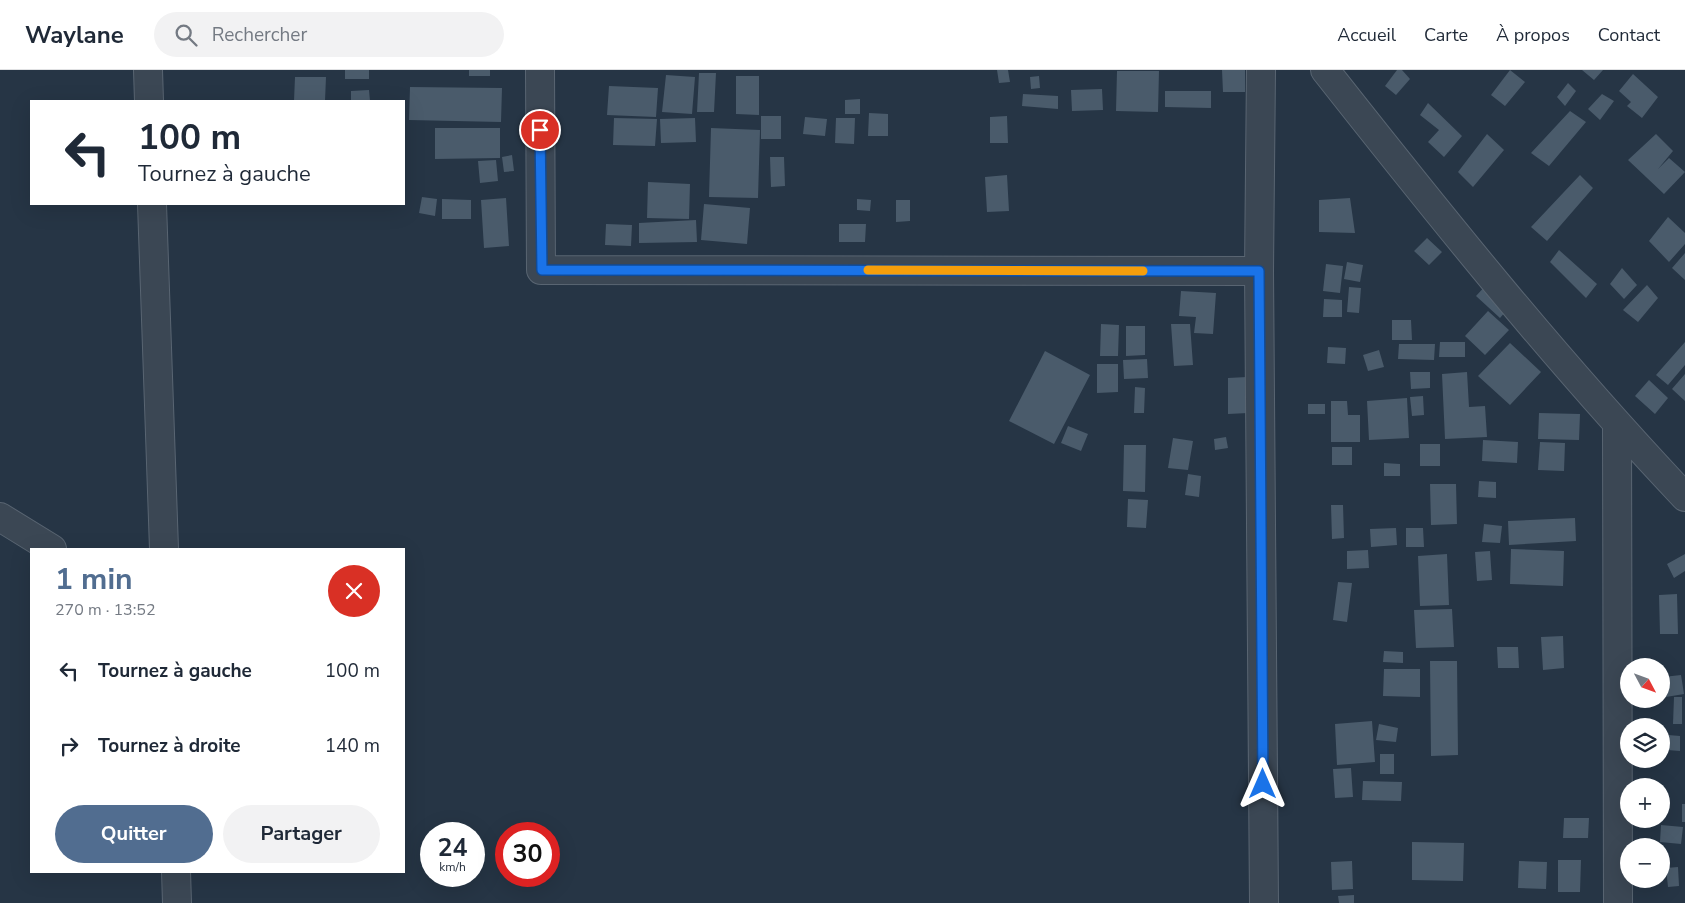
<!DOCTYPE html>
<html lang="fr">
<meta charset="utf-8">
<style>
body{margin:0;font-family:"Nunito Sans",sans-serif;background:#f2f2f3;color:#1f2937;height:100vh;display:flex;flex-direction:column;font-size:19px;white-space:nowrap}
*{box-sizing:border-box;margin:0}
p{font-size:16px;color:#747a83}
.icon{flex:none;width:28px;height:28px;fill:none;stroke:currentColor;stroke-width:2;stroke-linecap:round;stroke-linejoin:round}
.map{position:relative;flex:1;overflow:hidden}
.drawer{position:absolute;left:30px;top:478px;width:375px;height:325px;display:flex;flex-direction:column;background:#fff;border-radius:0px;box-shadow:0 5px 20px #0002}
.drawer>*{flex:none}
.banner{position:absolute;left:30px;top:30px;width:375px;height:105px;border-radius:0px;box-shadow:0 5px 20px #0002;background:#fff;color:#1f2937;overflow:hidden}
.needle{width:32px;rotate:131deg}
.fabs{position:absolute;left:1620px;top:588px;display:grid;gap:10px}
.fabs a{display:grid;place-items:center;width:50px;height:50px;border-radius:50%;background:#fff;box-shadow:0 5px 20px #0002;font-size:25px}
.speed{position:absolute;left:420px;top:752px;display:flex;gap:10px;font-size:25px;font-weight:700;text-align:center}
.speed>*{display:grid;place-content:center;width:65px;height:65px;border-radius:50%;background:#fff;box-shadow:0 5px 20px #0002;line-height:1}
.speed small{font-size:12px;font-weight:400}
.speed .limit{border:8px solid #d22;background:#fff;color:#111}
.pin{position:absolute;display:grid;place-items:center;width:42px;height:42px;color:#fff;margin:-21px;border:2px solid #fff;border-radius:50%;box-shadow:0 1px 5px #0007}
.me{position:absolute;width:55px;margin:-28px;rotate:0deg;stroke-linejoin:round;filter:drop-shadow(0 0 4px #0008)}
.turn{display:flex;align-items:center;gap:18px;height:105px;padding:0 25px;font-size:22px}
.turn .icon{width:65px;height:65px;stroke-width:2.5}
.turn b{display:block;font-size:35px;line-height:42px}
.round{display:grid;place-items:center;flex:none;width:52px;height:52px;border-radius:26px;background:#f2f2f3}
.summary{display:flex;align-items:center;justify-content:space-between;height:85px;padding:0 25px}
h1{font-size:30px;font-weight:700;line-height:38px;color:#516d90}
.primary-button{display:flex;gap:10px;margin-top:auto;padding:10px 25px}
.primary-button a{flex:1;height:58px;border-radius:30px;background:#516d90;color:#fff;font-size:20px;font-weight:700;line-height:58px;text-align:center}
.primary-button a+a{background:#f2f2f3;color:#1f2937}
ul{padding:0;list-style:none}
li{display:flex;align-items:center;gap:15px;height:75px;padding:0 25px}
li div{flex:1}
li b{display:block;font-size:19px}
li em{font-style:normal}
header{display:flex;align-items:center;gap:30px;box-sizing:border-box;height:70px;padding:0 25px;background:#fff;border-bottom:1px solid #e0e1e3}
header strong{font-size:24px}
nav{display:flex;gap:28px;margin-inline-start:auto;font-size:18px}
.search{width:350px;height:45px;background:#f2f2f3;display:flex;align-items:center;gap:12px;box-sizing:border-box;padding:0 18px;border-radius:28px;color:#747a83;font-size:19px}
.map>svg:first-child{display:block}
</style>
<header>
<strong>Waylane</strong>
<div class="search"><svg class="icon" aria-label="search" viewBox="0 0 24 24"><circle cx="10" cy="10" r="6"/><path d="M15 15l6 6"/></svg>Rechercher</div>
<nav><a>Accueil</a><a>Carte</a><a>À propos</a><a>Contact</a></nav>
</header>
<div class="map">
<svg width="1685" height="833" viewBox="0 0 1685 833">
<rect width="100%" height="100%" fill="#263545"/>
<path fill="#4a5b6b" d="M 345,0 L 369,0 L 369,9 L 345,9 Z
M 469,0 L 490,0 L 490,6 L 469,6 Z
M 997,0 L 1008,0 L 1010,12 L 999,13 Z
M 1222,0 L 1245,0 L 1245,22 L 1223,22 Z
M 1397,0 L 1402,0 L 1410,9 L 1396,25 L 1385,16 Z
M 1510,0 L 1525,12 L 1505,36 L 1491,25 Z
M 1582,0 L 1603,0 L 1594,10 Z
M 1117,1 L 1159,1 L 1158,42 L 1116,41 Z
M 699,3 L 716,3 L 714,42 L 697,42 Z
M 1633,4 L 1658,27 L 1642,48 L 1627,36 L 1631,32 L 1619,21 Z
M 666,5 L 695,7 L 692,44 L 662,42 Z
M 736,6 L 759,6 L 759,45 L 736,44 Z
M 1039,6 L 1040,18 L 1031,19 L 1030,7 Z
M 295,7 L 326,7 L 325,31 L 294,31 Z
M 1568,13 L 1576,21 L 1565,36 L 1557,27 Z
M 609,16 L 658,18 L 656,47 L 607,45 Z
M 410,17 L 502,18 L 501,52 L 409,50 Z
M 1102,19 L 1103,40 L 1072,41 L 1071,20 Z
M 369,20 L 370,31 L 351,31 L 351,21 Z
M 1165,21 L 1211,21 L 1211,38 L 1165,37 Z
M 1023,24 L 1058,26 L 1058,39 L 1022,36 Z
M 1602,24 L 1614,31 L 1600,50 L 1588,39 Z
M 860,29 L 860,44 L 845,44 L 845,30 Z
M 1428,33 L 1462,66 L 1444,87 L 1428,72 L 1439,60 L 1420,45 Z
M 1570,41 L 1586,52 L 1549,96 L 1531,83 Z
M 869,43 L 888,44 L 888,66 L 868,66 Z
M 761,46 L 781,46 L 781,69 L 761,69 Z
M 1007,46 L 1008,73 L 990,73 L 990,47 Z
M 805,47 L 827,49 L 825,66 L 803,64 Z
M 614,48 L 657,49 L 655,76 L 613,75 Z
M 695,48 L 696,72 L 661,73 L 660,49 Z
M 836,48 L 855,48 L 854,74 L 835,73 Z
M 435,58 L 500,58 L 500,88 L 435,89 Z
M 711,58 L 760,60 L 758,128 L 709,127 Z
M 1487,64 L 1504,80 L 1473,117 L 1458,102 Z
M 1656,64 L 1673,81 L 1658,99 L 1669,88 L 1685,102 L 1664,124 L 1628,90 Z
M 512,85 L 514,101 L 504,102 L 502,87 Z
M 770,87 L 784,87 L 785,116 L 771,117 Z
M 496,90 L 498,111 L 480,113 L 478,91 Z
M 1007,105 L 1009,141 L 987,142 L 985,107 Z
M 1580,105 L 1593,118 L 1547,171 L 1531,157 Z
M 648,112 L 690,114 L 689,149 L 647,148 Z
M 422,127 L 437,129 L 435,146 L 419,143 Z
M 506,128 L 509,176 L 484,178 L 481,130 Z
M 1350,128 L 1355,163 L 1319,162 L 1319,130 Z
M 442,129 L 471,130 L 471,149 L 442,149 Z
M 857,129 L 871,130 L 870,141 L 857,140 Z
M 896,130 L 910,130 L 910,151 L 896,152 Z
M 704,134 L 750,138 L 747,174 L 701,170 Z
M 1668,147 L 1685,163 L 1685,174 L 1669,192 L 1649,171 Z
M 696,150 L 697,172 L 639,173 L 639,153 Z
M 606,154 L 632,155 L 631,176 L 605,175 Z
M 839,154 L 866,154 L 865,172 L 839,172 Z
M 1427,168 L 1442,182 L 1429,195 L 1414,181 Z
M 1559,180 L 1597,214 L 1586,228 L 1550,192 Z
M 1685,183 L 1685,210 L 1672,198 Z
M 1347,192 L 1363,195 L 1360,212 L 1344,209 Z
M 1326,194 L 1343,196 L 1340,223 L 1323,221 Z
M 1622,198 L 1637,215 L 1624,229 L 1610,214 Z
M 1488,213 L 1512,234 L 1500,248 L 1476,226 Z
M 1647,215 L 1658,228 L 1638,252 L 1623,240 Z
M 1349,217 L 1361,218 L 1359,243 L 1347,242 Z
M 1181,221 L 1216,223 L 1213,264 L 1194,263 L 1196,247 L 1179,246 Z
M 1324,229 L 1342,230 L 1342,247 L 1323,247 Z
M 1488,241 L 1509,260 L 1485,285 L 1465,266 Z
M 1392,250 L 1411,250 L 1412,270 L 1392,270 Z
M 1101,254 L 1119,255 L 1118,286 L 1100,286 Z
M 1171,254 L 1190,254 L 1193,295 L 1174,296 Z
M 1126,256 L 1145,256 L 1145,285 L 1126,286 Z
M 1440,272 L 1465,272 L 1465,287 L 1439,287 Z
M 1685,272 L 1685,295 L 1668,315 L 1656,305 Z
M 1510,273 L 1541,302 L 1510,335 L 1478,306 Z
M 1399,274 L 1435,274 L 1434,290 L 1398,289 Z
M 1328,277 L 1346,278 L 1345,294 L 1327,293 Z
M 1379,280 L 1384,297 L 1368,301 L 1363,285 Z
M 1045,281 L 1090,305 L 1054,374 L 1009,351 Z
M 1147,289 L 1148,308 L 1124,309 L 1123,290 Z
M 1097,294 L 1118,294 L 1118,322 L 1097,323 Z
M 1410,302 L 1430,302 L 1430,318 L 1411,319 Z
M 1467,302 L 1469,337 L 1485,336 L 1487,367 L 1445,369 L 1442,304 Z
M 1685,304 L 1685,331 L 1672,319 Z
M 1247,307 L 1248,343 L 1228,344 L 1228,308 Z
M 1649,310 L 1668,328 L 1655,344 L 1635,326 Z
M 1135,317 L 1145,318 L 1144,343 L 1134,343 Z
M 1423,326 L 1424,345 L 1412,346 L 1410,327 Z
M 1407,328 L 1409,368 L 1369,370 L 1367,331 Z
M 1331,331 L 1347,331 L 1348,345 L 1360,345 L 1360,372 L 1331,372 Z
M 1308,334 L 1325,334 L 1325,344 L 1308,344 Z
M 1539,343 L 1580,344 L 1579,370 L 1538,369 Z
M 1068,356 L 1088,364 L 1081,381 L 1061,373 Z
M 1226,367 L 1228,378 L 1215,380 L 1214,369 Z
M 1173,368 L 1193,371 L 1188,400 L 1168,398 Z
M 1483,370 L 1518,372 L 1517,393 L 1482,391 Z
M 1540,372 L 1565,373 L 1564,401 L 1538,400 Z
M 1420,374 L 1440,374 L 1440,396 L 1420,396 Z
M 1124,375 L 1146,375 L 1145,422 L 1123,421 Z
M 1332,377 L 1352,377 L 1352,395 L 1332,395 Z
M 1384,393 L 1400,394 L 1400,406 L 1384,406 Z
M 1188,404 L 1201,406 L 1199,427 L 1185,425 Z
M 1479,411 L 1496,412 L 1496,428 L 1478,427 Z
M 1430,414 L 1456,414 L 1457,454 L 1431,455 Z
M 1128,429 L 1148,430 L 1146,458 L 1127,457 Z
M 1331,435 L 1343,435 L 1344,468 L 1332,469 Z
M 1575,448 L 1576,471 L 1509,475 L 1508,451 Z
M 1484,454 L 1502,456 L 1500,473 L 1482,472 Z
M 1396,458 L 1397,475 L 1371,477 L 1370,459 Z
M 1406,458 L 1423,458 L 1424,477 L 1406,477 Z
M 1511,479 L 1564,481 L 1563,516 L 1510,514 Z
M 1368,480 L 1369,498 L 1347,499 L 1347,481 Z
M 1490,481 L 1492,510 L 1477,511 L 1475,482 Z
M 1447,484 L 1449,535 L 1420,536 L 1418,486 Z
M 1685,484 L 1685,501 L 1674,508 L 1667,494 Z
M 1338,512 L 1352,513 L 1347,552 L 1333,550 Z
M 1677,524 L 1678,564 L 1660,564 L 1659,525 Z
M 1452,539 L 1454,577 L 1416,578 L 1414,540 Z
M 1563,566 L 1564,598 L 1543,600 L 1541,567 Z
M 1497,577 L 1518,577 L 1519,598 L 1498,598 Z
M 1384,581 L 1403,582 L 1403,593 L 1383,592 Z
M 1430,591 L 1457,591 L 1458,685 L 1431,686 Z
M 1384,599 L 1420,599 L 1420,627 L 1383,626 Z
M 1681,605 L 1684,624 L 1666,627 L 1663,607 Z
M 1674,627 L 1682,627 L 1682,654 L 1673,654 Z
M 1372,651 L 1375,692 L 1337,695 L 1335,654 Z
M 1379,654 L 1398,658 L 1396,672 L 1376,670 Z
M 1668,665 L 1680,666 L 1680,681 L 1667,680 Z
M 1380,684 L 1394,684 L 1394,704 L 1380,704 Z
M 1351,698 L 1353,727 L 1335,728 L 1333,699 Z
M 1363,711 L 1402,712 L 1401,731 L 1362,730 Z
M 1682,734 L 1685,734 L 1685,752 L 1682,752 Z
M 1564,748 L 1589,748 L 1588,768 L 1563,768 Z
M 1661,755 L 1683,757 L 1681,774 L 1660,772 Z
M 1412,772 L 1464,773 L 1463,811 L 1412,810 Z
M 1558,790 L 1581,790 L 1580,822 L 1558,822 Z
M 1352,791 L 1353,819 L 1332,820 L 1331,792 Z
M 1519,791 L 1547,792 L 1546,819 L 1518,818 Z
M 1678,797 L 1679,816 L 1668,817 L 1666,798 Z
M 1354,825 L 1354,833 L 1339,833 L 1338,826 Z"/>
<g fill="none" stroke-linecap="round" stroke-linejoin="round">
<defs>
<path id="minor" d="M 148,0 L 149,31
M 540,0 L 541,200 L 1259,201
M 1261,0 L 1259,201 L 1264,833
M 1325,0 C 1440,146 1557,292 1685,427
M 152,134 L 164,479
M 1617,355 L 1618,833
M 0,447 L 52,479
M 176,801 L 177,833"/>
</defs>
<use href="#minor" stroke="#596572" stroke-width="30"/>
<use href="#minor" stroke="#3b4754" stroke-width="28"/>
</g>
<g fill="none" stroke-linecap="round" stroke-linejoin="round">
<defs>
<path id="route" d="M 540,60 L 542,200 L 1259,201 L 1263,714"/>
</defs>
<use href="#route" stroke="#114b97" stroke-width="12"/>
<use href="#route" stroke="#1a73e8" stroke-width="9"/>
<path stroke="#f59e0b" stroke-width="9" d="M 868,200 L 1143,201"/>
</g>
</svg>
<div class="fabs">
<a><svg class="needle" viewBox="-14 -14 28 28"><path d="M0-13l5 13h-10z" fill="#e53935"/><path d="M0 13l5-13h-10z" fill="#747a83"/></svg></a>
<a><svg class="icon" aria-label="layers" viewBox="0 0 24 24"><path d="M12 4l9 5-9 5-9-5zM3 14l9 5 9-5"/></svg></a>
<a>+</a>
<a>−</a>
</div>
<div class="speed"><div>24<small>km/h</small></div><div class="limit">30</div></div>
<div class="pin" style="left:540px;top:60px;background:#d93025"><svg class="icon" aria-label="arrive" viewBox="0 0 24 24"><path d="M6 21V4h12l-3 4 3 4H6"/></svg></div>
<svg class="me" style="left:1263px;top:714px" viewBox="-20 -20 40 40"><path d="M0-17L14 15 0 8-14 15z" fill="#1a73e8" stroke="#fff" stroke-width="4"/></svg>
<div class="banner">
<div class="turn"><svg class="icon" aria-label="left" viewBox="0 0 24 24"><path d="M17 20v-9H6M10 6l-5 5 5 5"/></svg><div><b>100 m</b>Tournez à gauche</div></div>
</div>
<section class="drawer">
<div class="summary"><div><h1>1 min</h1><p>270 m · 13:52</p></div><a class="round" style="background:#d93025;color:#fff"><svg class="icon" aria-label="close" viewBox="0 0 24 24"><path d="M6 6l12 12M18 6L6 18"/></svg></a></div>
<ul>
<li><svg class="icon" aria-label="left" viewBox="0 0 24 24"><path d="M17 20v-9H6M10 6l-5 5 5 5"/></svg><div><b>Tournez à gauche</b></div><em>100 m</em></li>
<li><svg class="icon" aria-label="right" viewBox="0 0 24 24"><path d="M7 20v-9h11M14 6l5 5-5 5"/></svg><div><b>Tournez à droite</b></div><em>140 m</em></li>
</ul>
<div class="primary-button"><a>Quitter</a><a>Partager</a></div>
</section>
</div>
